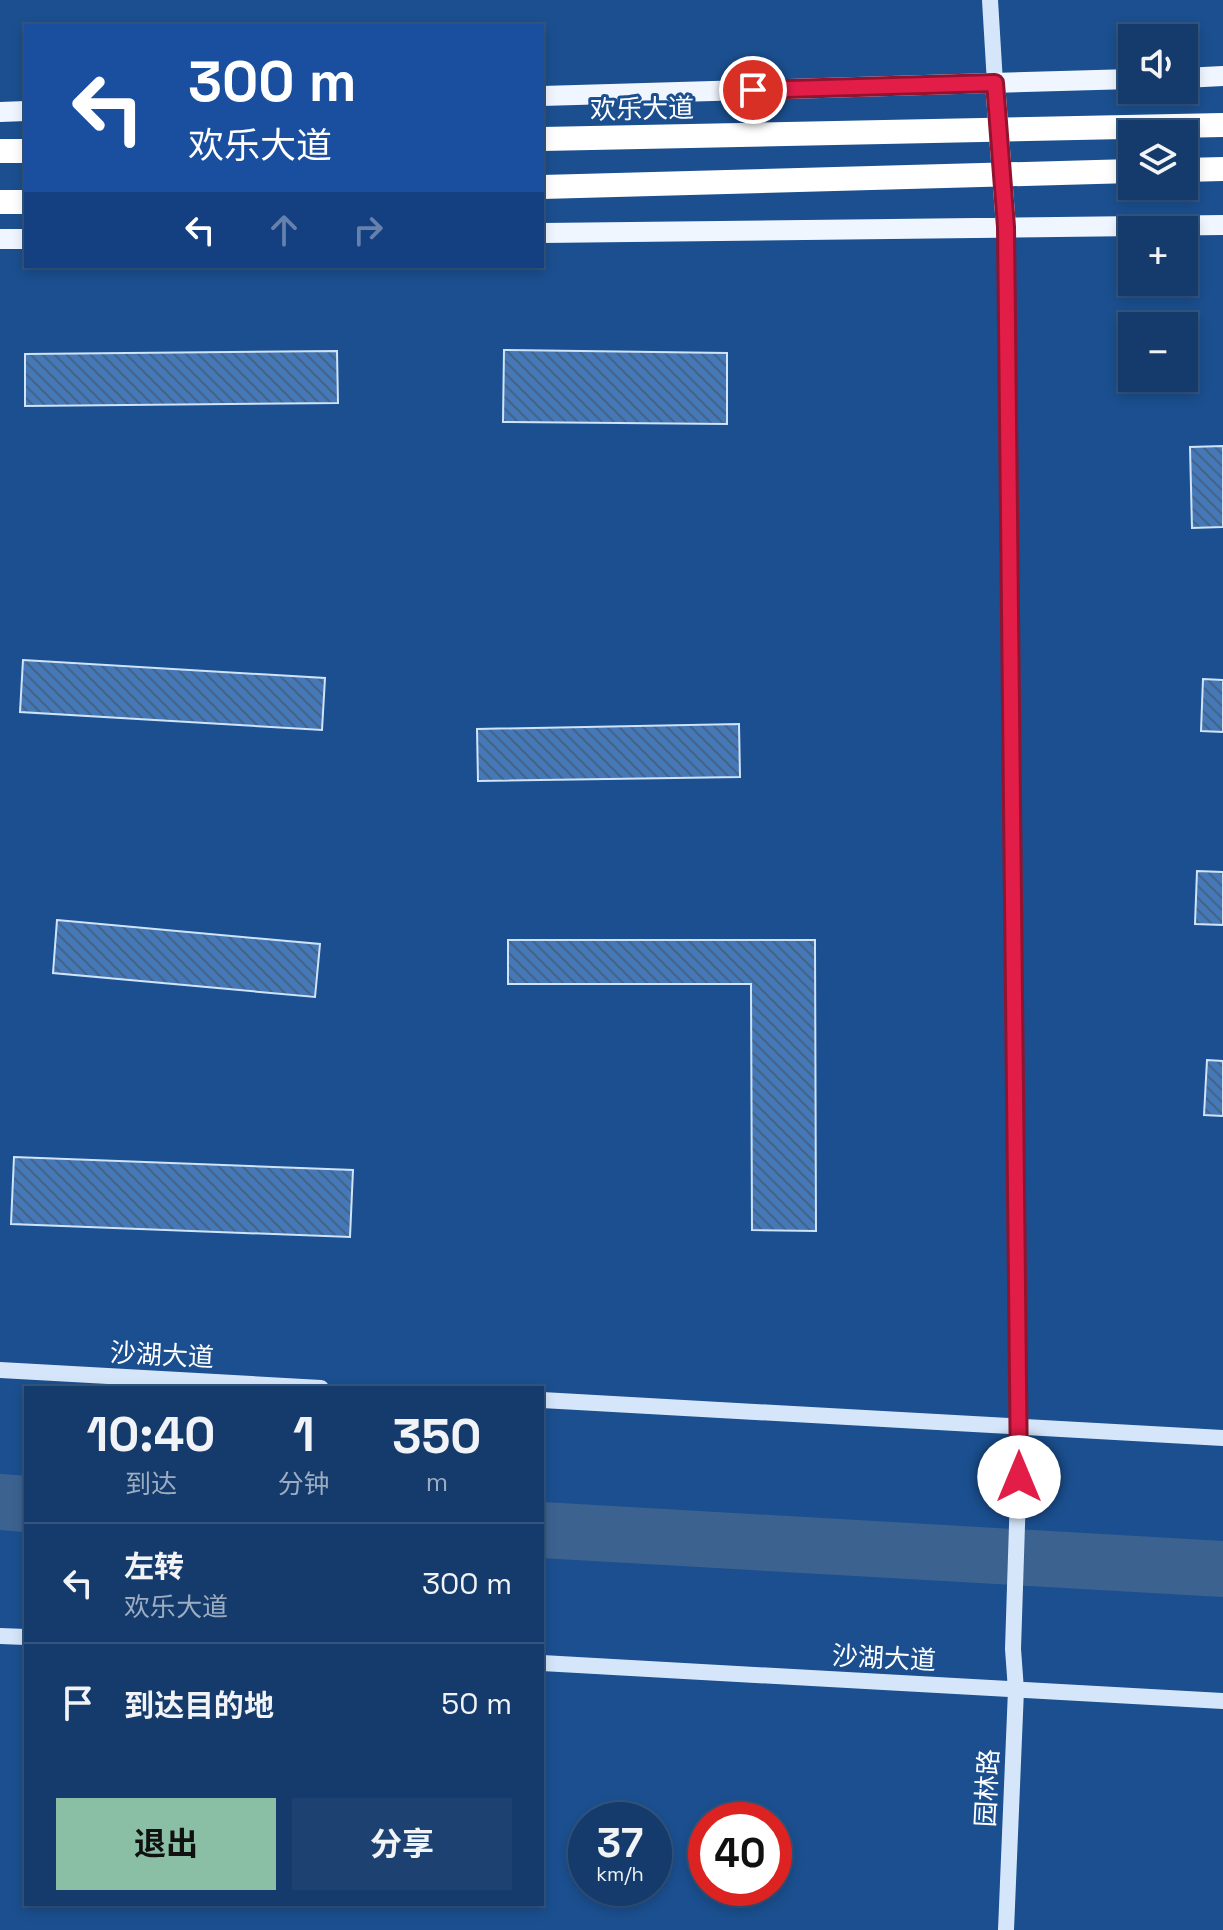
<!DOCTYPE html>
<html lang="zh">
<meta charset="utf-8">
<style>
body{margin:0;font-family:"Space Grotesk","Noto Sans SC",sans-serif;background:#1d4271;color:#f1f3f6;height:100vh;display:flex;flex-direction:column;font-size:30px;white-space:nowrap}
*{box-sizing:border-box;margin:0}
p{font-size:26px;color:#9dadc1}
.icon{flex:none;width:44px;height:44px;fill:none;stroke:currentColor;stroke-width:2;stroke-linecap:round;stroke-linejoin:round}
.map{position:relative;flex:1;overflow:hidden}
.drawer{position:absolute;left:24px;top:1386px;width:520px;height:520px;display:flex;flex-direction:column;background:#143b6b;border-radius:0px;box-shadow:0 4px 12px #0003,0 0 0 2px #33557e}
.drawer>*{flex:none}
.hud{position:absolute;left:24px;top:24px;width:520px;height:244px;border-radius:0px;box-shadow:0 4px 12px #0003,0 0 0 2px #33557e;background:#1a4fa0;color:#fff;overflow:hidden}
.buttons{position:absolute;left:1118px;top:24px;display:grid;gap:16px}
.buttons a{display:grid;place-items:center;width:80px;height:80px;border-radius:0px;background:#143b6b;box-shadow:0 4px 12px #0003,0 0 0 2px #33557e;font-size:40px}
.speed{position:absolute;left:568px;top:1802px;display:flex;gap:16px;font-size:40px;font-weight:700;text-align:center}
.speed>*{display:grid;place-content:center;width:104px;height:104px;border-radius:50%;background:#143b6b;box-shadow:0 4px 12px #0003,0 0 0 2px #33557e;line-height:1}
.speed small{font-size:20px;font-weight:400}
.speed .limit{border:12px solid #d22;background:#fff;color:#111}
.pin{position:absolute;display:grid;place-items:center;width:68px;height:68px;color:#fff;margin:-34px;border:4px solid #fff;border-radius:50%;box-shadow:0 2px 8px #0007}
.me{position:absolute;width:88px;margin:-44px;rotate:0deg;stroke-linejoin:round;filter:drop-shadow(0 0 6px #0008)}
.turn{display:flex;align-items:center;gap:28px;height:168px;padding:0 32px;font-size:36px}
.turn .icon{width:104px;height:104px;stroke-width:2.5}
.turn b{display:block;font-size:56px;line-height:68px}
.lanes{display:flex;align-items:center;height:76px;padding:0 32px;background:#0003;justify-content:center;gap:40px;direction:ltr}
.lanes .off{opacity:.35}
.eta{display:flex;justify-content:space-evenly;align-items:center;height:136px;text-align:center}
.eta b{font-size:48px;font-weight:700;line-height:56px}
.cta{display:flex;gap:16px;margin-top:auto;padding:16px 32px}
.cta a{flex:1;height:92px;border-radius:0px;background:#8abfa5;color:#111;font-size:32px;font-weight:700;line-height:92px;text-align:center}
.cta a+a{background:#1d4271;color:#f1f3f6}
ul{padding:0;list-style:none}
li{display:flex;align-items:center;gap:24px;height:120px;padding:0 32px;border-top:2px solid #33557e}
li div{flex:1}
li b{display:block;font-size:30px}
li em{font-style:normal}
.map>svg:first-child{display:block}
</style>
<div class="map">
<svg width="1223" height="1930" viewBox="0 0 1223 1930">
<defs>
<pattern id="building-back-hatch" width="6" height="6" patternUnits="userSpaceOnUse" patternTransform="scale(2)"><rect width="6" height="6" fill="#4478b7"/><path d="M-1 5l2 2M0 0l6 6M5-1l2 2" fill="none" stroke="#486282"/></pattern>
</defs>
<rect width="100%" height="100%" fill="#1b4f8f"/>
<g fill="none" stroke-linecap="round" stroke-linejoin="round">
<path stroke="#3c6290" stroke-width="56" d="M 0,1502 L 26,1504
M 542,1530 L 1223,1569"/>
</g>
<path fill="url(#building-back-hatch)" stroke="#cfe3fa" stroke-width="2" d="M 504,350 L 727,353 L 727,424 L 503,422 Z
M 337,351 L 338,403 L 25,406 L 25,354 Z
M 1223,446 L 1223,527 L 1192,528 L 1190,447 Z
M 23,660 L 325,678 L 322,730 L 20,712 Z
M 1203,679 L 1223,680 L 1223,732 L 1201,731 Z
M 739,724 L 740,777 L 478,781 L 477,729 Z
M 1197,871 L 1223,872 L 1223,925 L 1195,924 Z
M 57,920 L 320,944 L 315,997 L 53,973 Z
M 508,940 L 815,940 L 816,1231 L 752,1230 L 751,984 L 508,984 Z
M 1207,1060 L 1223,1061 L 1223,1116 L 1204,1115 Z
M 14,1157 L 353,1170 L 350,1237 L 11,1224 Z"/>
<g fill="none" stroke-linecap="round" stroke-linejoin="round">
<path stroke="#d6e6fa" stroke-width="16" d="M 990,0 L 995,83
M 1006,227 L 1019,1463 L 1013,1649 L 1016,1690 L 1006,1930
M 0,1370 L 321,1388
M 542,1400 L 1223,1438
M 0,1636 L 26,1637
M 542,1663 L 1223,1701"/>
<path stroke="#f0f6ff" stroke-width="20" d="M 1184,78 L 1223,76
M 995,83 L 1006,227
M 542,96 L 1132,79
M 0,112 L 26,111
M 542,233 L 1223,225
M 0,239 L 26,239"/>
<path stroke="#fff" stroke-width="24" d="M 542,139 L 1223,125
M 0,151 L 26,151
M 1184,170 L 1223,169
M 542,187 L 1132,171
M 0,202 L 26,202"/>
</g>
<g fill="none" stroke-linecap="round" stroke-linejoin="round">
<defs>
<path id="route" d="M 753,90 L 995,83 L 1006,227 L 1019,1477"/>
</defs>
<use href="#route" stroke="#92132f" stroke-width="20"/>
<use href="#route" stroke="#e11d48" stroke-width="14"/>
</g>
<g text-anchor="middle" stroke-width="6" stroke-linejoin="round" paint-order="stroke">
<g font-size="26" fill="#fff" stroke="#1b4f8f">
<text transform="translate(642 109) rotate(-1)" y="9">欢乐大道</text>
<text transform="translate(162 1355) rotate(3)" y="9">沙湖大道</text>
<text transform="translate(884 1658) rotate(3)" y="9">沙湖大道</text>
<text transform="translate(987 1788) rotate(-87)" y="9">园林路</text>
</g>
</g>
</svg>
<div class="buttons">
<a><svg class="icon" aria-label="sound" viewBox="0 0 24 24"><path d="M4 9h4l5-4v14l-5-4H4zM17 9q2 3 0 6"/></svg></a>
<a><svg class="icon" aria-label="layers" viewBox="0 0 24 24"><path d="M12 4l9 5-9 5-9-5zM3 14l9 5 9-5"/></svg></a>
<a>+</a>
<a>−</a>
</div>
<div class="speed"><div>37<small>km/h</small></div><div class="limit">40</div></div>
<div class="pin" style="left:753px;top:90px;background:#d93025"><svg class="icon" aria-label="arrive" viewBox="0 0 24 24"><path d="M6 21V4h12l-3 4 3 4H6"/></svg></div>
<svg class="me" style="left:1019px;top:1477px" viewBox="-20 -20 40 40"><circle r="19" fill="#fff"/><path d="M0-13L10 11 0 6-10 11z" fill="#e11d48"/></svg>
<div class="hud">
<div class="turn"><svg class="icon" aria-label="left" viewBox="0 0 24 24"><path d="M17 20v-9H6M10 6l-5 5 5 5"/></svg><div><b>300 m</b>欢乐大道</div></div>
<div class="lanes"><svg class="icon" aria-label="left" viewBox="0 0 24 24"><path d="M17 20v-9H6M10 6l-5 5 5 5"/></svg><svg class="icon off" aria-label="ahead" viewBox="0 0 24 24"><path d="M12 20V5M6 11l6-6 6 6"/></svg><svg class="icon off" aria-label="right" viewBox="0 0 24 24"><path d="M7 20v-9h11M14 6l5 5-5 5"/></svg></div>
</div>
<section class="drawer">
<div class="eta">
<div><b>10:40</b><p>到达</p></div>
<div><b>1</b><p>分钟</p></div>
<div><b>350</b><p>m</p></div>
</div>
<ul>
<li><svg class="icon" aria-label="left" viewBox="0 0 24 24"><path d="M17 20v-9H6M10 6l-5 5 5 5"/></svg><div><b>左转</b><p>欢乐大道</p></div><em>300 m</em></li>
<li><svg class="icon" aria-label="arrive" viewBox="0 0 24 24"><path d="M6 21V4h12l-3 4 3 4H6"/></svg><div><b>到达目的地</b></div><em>50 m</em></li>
</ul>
<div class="cta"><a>退出</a><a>分享</a></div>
</section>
</div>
